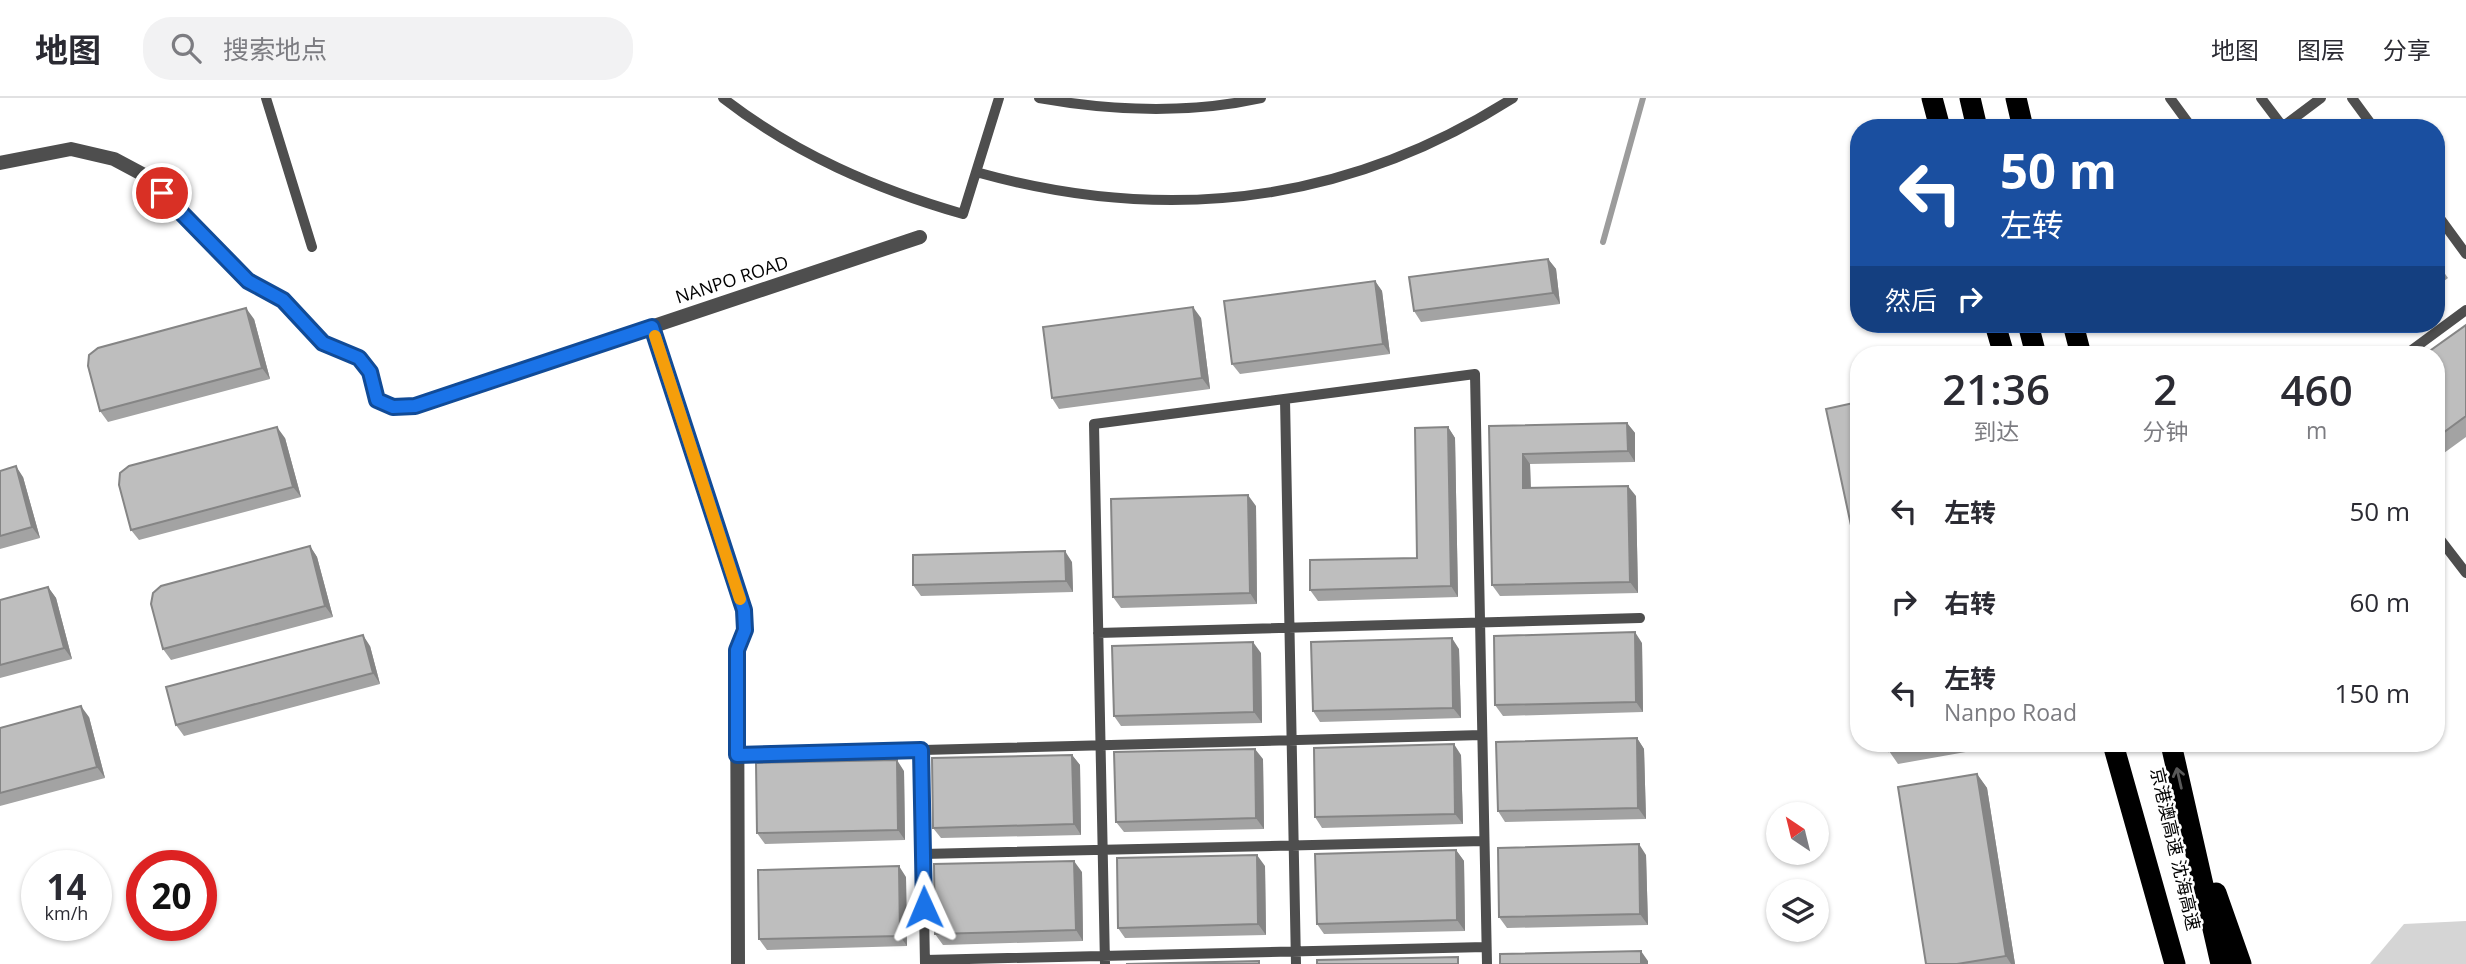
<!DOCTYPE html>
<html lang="zh">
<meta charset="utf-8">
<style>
body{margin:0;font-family:"Open Sans","Noto Sans SC",sans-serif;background:#f2f2f3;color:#2b2b33;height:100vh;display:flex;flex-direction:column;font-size:26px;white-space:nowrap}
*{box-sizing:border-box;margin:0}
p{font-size:23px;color:#7c7c81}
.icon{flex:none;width:38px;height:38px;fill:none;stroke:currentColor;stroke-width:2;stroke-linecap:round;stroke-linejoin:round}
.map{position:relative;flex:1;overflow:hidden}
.sheet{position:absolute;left:1850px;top:248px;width:595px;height:406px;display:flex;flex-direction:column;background:#fff;border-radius:28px;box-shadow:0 2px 5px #0004}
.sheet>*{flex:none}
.hud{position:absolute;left:1850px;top:21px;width:595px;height:214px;border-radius:28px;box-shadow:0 2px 5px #0004;background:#1a4fa0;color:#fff;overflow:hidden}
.needle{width:46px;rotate:325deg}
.fabs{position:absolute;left:1766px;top:704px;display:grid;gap:14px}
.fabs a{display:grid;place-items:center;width:63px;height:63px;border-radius:50%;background:#fff;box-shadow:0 2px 5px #0004;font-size:35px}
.speed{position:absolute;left:21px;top:752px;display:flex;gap:14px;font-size:35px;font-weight:700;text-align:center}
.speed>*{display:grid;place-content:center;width:91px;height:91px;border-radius:50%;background:#fff;box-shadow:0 2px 5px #0004;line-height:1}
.speed small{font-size:18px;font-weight:400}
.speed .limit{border:10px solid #d22;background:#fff;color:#111}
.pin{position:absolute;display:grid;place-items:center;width:60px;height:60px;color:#fff;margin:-30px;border:4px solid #fff;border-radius:50%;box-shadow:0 2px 7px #0007}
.me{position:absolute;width:77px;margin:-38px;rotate:359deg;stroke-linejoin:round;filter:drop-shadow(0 0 5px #0008)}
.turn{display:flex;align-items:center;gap:24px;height:147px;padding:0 35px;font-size:32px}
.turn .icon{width:91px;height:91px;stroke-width:2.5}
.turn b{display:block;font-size:49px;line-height:60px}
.then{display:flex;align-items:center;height:66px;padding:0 35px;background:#0003;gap:14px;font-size:26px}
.eta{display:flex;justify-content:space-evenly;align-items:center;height:119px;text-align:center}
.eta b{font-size:42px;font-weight:600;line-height:49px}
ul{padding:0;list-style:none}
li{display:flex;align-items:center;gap:21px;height:91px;padding:0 35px}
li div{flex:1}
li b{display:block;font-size:26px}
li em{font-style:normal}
header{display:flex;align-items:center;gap:42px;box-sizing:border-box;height:98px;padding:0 35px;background:#fff;border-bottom:2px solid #e1e1e2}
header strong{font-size:33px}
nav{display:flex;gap:38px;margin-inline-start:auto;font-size:24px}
.search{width:490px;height:63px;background:#f2f2f3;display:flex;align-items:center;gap:18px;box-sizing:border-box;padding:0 24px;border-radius:28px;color:#7c7c81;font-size:26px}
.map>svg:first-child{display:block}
</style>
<header>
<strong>地图</strong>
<div class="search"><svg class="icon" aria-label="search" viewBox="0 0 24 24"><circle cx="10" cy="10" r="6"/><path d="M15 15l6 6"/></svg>搜索地点</div>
<nav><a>地图</a><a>图层</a><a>分享</a></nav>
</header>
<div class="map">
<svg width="2466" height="866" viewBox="0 0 2466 866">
<rect width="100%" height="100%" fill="#fff"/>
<path fill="#d5d5d5" d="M 2466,823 L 2466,866 L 2370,866 L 2404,826 Z"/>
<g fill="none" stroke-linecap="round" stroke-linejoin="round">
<path stroke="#9c9c9c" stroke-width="6" d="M 1603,144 L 1643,0"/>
<path stroke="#4e4e4e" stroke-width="10" d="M 266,0 L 312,149
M 723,0 C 795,56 876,91 963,116 L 999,0
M 1039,0 C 1112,13 1189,16 1261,0
M 2170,0 L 2192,30
M 2261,0 L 2283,29
M 2352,0 L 2374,30
M 2281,30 L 2321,0
M 976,74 C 1166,127 1345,107 1513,0
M 2436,115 L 2466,156
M 652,229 L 744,512 L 745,532 L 737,552
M 2405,257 L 2466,212
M 1285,301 L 1296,866
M 2436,436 L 2466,475
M 1098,535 L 1640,520
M 921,652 L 925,866
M 737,657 L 1482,637
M 923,756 L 1484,743
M 925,862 L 1486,849
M 1105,866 L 1094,326 L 1475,276 L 1487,866"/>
<path stroke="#4e4e4e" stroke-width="14" d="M 0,65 L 71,51 L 114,61 L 144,77 L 248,183 L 283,203 L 323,245 L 359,260 L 370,274 L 377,302 L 393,308 L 415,308 L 920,139
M 737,552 L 738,866"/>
<path stroke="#000" stroke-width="21" d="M 1932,0 L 1940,30
M 1970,0 L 1977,30
M 2016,0 L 2023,30
M 1995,226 L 2004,257
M 2028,226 L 2036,257
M 2073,226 L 2081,257
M 2113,646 L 2175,866
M 2171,646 L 2221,866
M 2216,795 L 2241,866"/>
</g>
<path fill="#a3a3a3" d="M 1548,161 L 1556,171 L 1560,206 L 1421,224 L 1414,213 Z
M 2436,163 L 2448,180 L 2436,189 Z
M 1375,183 L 1382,193 L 1390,256 L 1240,276 L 1232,266 Z
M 1201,220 L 1210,291 L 1059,311 L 1052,300 Z
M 254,221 L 270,281 L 108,324 L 100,313 Z
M 2466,227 L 2466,339 L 2444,355 L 2436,343 L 2436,257 Z
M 1627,325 L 1635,335 L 1635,364 L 1530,366 L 1531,390 L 1636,398 L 1638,495 L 1500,498 L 1492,487 L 1489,328 Z
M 1448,329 L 1455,340 L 1458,499 L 1318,503 L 1310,492 L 1417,460 Z
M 285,340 L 301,399 L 139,442 L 131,432 Z
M 0,373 L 23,379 L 40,440 L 0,451 Z
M 1256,408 L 1257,506 L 1121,510 L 1113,499 Z
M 310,448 L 317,459 L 333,519 L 171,562 L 163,551 Z
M 1072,464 L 1073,494 L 921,498 L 913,487 Z
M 48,489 L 56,500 L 72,561 L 0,580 L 0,502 Z
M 1642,545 L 1643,614 L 1503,618 L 1495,607 Z
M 370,548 L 380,586 L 184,638 L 176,627 Z
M 1459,551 L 1461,620 L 1320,624 L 1313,613 Z
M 1261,555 L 1262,625 L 1121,628 L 1114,618 Z
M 89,619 L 105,680 L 0,708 L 0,630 Z
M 1637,640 L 1644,651 L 1646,721 L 1505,724 L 1498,713 Z
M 1887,646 L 1975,646 L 1977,652 L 1898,666 L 1889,653 Z
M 1072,657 L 1080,667 L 1081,737 L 941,740 L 933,730 Z
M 1461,657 L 1463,726 L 1322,730 L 1315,719 Z
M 1263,661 L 1264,731 L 1124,734 L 1116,724 Z
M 904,673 L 905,742 L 765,746 L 757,735 Z
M 1977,676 L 1987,690 L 2015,866 L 1926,866 Z
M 1456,752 L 1464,763 L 1465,833 L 1324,836 L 1317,826 Z
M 1646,757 L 1648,827 L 1507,830 L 1499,819 Z
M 1265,768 L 1266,837 L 1125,840 L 1118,830 Z
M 1082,774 L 1083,843 L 943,847 L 935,836 Z
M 906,779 L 907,848 L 767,852 L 759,841 Z"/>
<path fill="#858585" d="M 1548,161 L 1556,171 L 1560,206 L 1553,195 Z
M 1375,183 L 1382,193 L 1390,256 L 1383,246 Z
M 1193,209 L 1201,220 L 1210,291 L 1202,280 Z
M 246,210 L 254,221 L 270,281 L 262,270 Z
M 1627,325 L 1635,335 L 1635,364 L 1628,353 Z
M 277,329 L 285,340 L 301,399 L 293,389 Z
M 1448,329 L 1455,340 L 1458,499 L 1451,488 Z
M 1523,356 L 1530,366 L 1531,401 L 1523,390 Z
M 16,368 L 23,379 L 40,440 L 32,429 Z
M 1628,388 L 1636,398 L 1638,495 L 1630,484 Z
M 1248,397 L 1256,408 L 1257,506 L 1250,495 Z
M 310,448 L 317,459 L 333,519 L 325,508 Z
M 1065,453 L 1072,464 L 1073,494 L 1066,483 Z
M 48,489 L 56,500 L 72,561 L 64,550 Z
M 1635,534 L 1642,545 L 1643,614 L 1636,604 Z
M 363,537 L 370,548 L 380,586 L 373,575 Z
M 1452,540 L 1459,551 L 1461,620 L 1453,610 Z
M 1253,544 L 1261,555 L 1262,625 L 1254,614 Z
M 81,608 L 89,619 L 105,680 L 97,669 Z
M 1637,640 L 1644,651 L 1646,721 L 1638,710 Z
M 1454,646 L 1461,657 L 1463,726 L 1455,716 Z
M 1255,651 L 1263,661 L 1264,731 L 1256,720 Z
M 1072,657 L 1080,667 L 1081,737 L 1074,726 Z
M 897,662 L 904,673 L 905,742 L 898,732 Z
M 1977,676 L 1987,690 L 2015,866 L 2011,866 L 2006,858 Z
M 1639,746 L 1646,757 L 1648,827 L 1640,816 Z
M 1456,752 L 1464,763 L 1465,833 L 1457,822 Z
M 1257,757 L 1265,768 L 1266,837 L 1258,826 Z
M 1074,763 L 1082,774 L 1083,843 L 1076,832 Z
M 899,768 L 906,779 L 907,848 L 900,838 Z
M 1641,853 L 1648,863 L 1648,866 L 1641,866 Z"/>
<path fill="#bebebe" stroke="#858585" stroke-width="2" d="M 1548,161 L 1553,195 L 1414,213 L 1409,179 Z
M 2436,163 L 2441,169 L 2436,173 Z
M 1375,183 L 1383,246 L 1232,266 L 1224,203 Z
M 1193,209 L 1202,280 L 1052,300 L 1043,229 Z
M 246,210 L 262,270 L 100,313 L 88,268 L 89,257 L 98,250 Z
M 2466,227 L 2466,318 L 2436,340 L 2436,257 L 2424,257 Z
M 1858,304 L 1858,460 L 1826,311 Z
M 1627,325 L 1628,353 L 1523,356 L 1523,390 L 1628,388 L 1630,484 L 1492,487 L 1489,328 Z
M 277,329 L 293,389 L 131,432 L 119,387 L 120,375 L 129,368 Z
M 1448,329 L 1451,488 L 1310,492 L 1310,462 L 1417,460 L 1415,330 Z
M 16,368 L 32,429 L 0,438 L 0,373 Z
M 1248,397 L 1250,495 L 1113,499 L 1111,401 Z
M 310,448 L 325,508 L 163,551 L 151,506 L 153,495 L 161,488 Z
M 1065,453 L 1066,483 L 913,487 L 913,457 Z
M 48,489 L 64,550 L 0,567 L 0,502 Z
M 1635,534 L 1636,604 L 1495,607 L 1494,538 Z
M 363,537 L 373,575 L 176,627 L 166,589 Z
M 1452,540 L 1453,610 L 1313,613 L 1311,544 Z
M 1253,544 L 1254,614 L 1114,618 L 1112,548 Z
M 81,608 L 97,669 L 0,695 L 0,630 Z
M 1637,640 L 1638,710 L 1498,713 L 1496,644 Z
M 1454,646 L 1455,716 L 1315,719 L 1314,650 Z
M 1887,646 L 1925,646 L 1889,653 Z
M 1255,651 L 1256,720 L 1116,724 L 1114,654 Z
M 1072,657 L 1074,726 L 933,730 L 932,660 Z
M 897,662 L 898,732 L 757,735 L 756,665 Z
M 1977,676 L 2006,858 L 1957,866 L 1926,866 L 1898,689 Z
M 1639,746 L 1640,816 L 1499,819 L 1498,750 Z
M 1456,752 L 1457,822 L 1317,826 L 1315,756 Z
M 1257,757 L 1258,826 L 1118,830 L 1117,760 Z
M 1074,763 L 1076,832 L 935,836 L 934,766 Z
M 899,768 L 900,838 L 759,841 L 758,772 Z
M 1641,853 L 1641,866 L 1500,866 L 1500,856 Z
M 1458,859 L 1458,866 L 1317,866 L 1317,862 Z
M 1259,863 L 1259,866 L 1126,866 Z"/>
<defs><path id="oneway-shaft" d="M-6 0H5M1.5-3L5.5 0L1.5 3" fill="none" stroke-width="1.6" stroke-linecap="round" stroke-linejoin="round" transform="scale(1.75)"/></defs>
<use stroke="#595959" href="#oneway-shaft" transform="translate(2179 680) rotate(-103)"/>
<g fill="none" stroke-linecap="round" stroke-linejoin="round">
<defs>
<path id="route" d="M 162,95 L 248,183 L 283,202 L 323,245 L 359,260 L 370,274 L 377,302 L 393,309 L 415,308 L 652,229 L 744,512 L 745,532 L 737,552 L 737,657 L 921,652 L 924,809"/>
</defs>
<use href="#route" stroke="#114b97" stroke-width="18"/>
<use href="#route" stroke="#1a73e8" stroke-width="12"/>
<path stroke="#f59e0b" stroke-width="12" d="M 655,238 L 740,501"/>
</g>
<g text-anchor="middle" stroke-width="5" stroke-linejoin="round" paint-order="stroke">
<g font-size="18" fill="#000" stroke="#fff">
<text transform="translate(732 182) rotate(-18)" y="6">NANPO ROAD</text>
<text transform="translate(2175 751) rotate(77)" y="6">京港澳高速 沈海高速</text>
</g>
</g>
</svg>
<div class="fabs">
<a><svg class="needle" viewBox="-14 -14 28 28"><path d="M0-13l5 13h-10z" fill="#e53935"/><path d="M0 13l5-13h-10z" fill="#7c7c81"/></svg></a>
<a><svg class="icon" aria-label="layers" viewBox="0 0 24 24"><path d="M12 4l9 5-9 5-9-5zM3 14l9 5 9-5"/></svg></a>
</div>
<div class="speed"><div>14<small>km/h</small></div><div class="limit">20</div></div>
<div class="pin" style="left:162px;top:95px;background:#d93025"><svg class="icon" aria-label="arrive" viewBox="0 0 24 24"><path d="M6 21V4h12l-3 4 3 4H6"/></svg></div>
<svg class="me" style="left:924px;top:809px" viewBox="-20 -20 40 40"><path d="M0-17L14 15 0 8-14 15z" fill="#1a73e8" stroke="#fff" stroke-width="4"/></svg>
<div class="hud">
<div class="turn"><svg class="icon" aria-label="left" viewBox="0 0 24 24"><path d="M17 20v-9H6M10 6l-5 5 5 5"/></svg><div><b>50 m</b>左转</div></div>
<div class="then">然后<svg class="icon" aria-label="right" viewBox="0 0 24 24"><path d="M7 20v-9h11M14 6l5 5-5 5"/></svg></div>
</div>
<section class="sheet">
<div class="eta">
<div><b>21:36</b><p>到达</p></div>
<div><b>2</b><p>分钟</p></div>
<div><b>460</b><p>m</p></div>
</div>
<ul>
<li><svg class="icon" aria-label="left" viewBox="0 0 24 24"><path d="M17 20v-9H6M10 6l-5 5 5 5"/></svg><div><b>左转</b></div><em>50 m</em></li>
<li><svg class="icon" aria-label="right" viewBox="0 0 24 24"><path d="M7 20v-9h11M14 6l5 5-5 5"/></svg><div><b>右转</b></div><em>60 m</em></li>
<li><svg class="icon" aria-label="left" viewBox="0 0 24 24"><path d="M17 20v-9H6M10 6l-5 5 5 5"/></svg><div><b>左转</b><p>Nanpo Road</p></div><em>150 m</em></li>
</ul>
</section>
</div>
